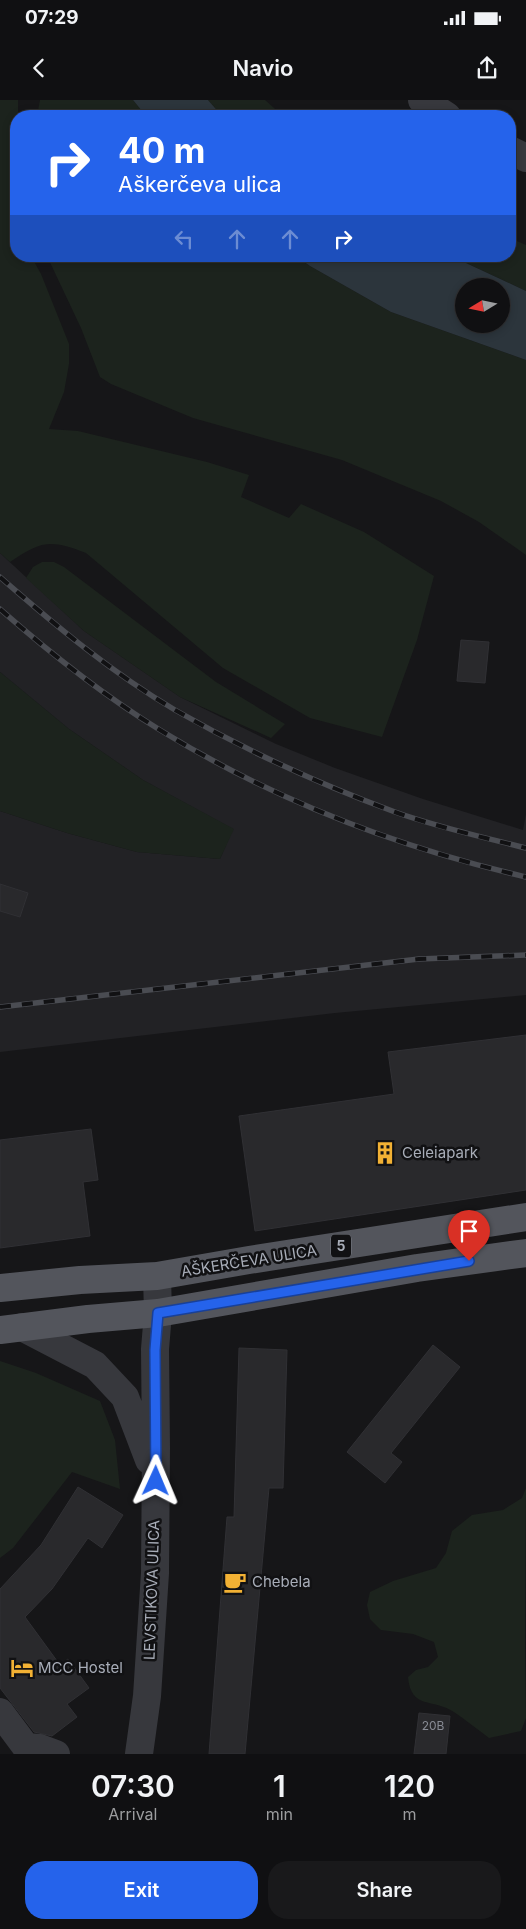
<!DOCTYPE html>
<meta charset="utf-8">
<style>
body{margin:0;font-family:Inter,sans-serif;background:#19191b;color:#f1f3f6;height:100vh;display:flex;flex-direction:column;font-size:19px;white-space:nowrap}
*{box-sizing:border-box;margin:0}
p{font-size:16px;color:#9c9d9f}
.icon{flex:none;width:28px;height:28px;fill:none;stroke:currentColor;stroke-width:2;stroke-linecap:round;stroke-linejoin:round}
.map{position:relative;height:1654px;overflow:hidden}
.side{display:flex;flex-direction:column;background:#101012;flex:1}
.side>*{flex:none}
.top-card{position:absolute;left:10px;top:10px;width:506px;height:152px;border-radius:20px;box-shadow:0 2px 8px #0003,0 0 0 1px #303032;background:#2563eb;color:#fff;overflow:hidden}
.needle{width:32px;rotate:260deg}
.fabs{position:absolute;left:455px;top:178px;display:grid;gap:10px}
.fabs a{display:grid;place-items:center;width:55px;height:55px;border-radius:50%;background:#101012;box-shadow:0 2px 8px #0003,0 0 0 1px #303032;font-size:25px}
.pin{position:absolute;display:grid;place-items:center;width:42px;height:42px;color:#fff;margin:-51px -21px;border-radius:50% 50% 50% 0;rotate:-45deg;box-shadow:0 0 5px #0007}
.pin .icon{rotate:45deg}
.me{position:absolute;width:55px;margin:-28px;rotate:1deg;stroke-linejoin:round;filter:drop-shadow(0 0 4px #0008)}
.turn{display:flex;align-items:center;gap:18px;height:105px;padding:0 25px;font-size:22px}
.turn .icon{width:65px;height:65px;stroke-width:2.5}
.turn b{display:block;font-size:35px;line-height:42px}
.lanes{display:flex;align-items:center;height:48px;padding:0 25px;background:#0003;justify-content:center;gap:25px;direction:ltr}
.lanes .off{opacity:.35}
.eta{display:flex;justify-content:space-evenly;align-items:center;height:85px;text-align:center}
.eta b{font-size:30px;font-weight:600;line-height:35px}
.cta{display:flex;gap:10px;margin-top:auto;padding:10px 25px}
.cta a{flex:1;height:58px;border-radius:20px;background:#2563eb;color:#fff;font-size:20px;font-weight:600;line-height:58px;text-align:center}
.cta a+a{background:#19191b;color:#f1f3f6}
.status{display:flex;justify-content:space-between;align-items:center;height:35px;padding:0 25px;background:#101012;direction:ltr}
.status svg{height:14px;fill:currentColor}
header{display:flex;justify-content:space-between;align-items:center;height:65px;padding:0 25px;background:#101012;font-size:22px;font-weight:600}
.map>svg:first-child{display:block}
</style>
<div class="status"><b>07:29</b><svg viewBox="0 0 49 12"><path d="M0 12V9h3v3zM5 12V6h3v6zM10 12V3h3v9zM15 12V0h3v12zM26 1h20v11H26zM47 4h2v5h-2z"/></svg></div>
<header><svg class="icon" aria-label="back" viewBox="0 0 24 24"><path d="M15 5l-7 7 7 7"/></svg>Navio<svg class="icon" aria-label="share" viewBox="0 0 24 24"><path d="M12 15V3M7 8l5-5 5 5M5 13v7h14v-7"/></svg></header>
<div class="map">
<svg width="526" height="1654" viewBox="0 0 526 1654">
<rect width="100%" height="100%" fill="#161618"/>
<path fill="#222225" d="M 0,453 L 84,531 L 180,597 L 276,644 L 335,668 L 423,699 L 523,730 L 526,714 L 526,895 L 335,913 L 0,952 L 0,711 L 67,733 L 137,752 L 220,759 L 233,729 L 143,680 L 69,629 L 0,572 Z"/>
<path fill="#1c231d" d="M 0,0 L 18,0 L 18,16 L 16,16 L 16,156 L 31,156 L 41,174 L 69,244 L 69,264 L 64,292 L 49,329 L 78,331 L 207,362 L 249,375 L 241,397 L 289,418 L 301,404 L 364,432 L 434,476 L 417,540 L 382,637 L 310,618 L 223,568 L 86,453 C 50,439 41,441 10,462 L 0,453 Z
M 40,0 L 133,0 L 146,16 L 37,16 Z
M 208,0 L 265,0 L 283,16 L 222,16 Z
M 510,138 L 526,145 L 526,191 L 451,156 L 510,156 Z
M 47,156 L 296,156 L 310,166 L 391,212 L 526,260 L 526,455 L 479,422 L 441,401 L 342,360 L 193,318 L 111,284 L 100,277 L 81,228 Z
M 42,462 L 54,462 L 64,467 L 216,582 L 285,624 L 271,638 L 180,597 L 84,531 L 26,478 L 33,467 Z
M 0,572 L 69,629 L 143,680 L 234,729 L 220,759 L 137,752 L 67,733 L 0,711 Z
M 0,1261 L 36,1273 L 100,1301 L 115,1340 L 120,1389 L 72,1372 L 13,1448 L 0,1458 Z
M 526,1388 L 525,1547 L 526,1618 L 521,1631 L 489,1638 C 477,1629 466,1620 454,1612 C 433,1598 411,1610 408,1577 L 416,1570 L 428,1567 L 438,1557 L 434,1542 L 413,1534 L 381,1530 L 370,1519 L 367,1505 L 370,1492 L 393,1481 L 436,1468 L 446,1453 L 452,1431 L 472,1415 L 503,1410 L 522,1398 Z"/>
<path fill="#2c353c" fill-rule="evenodd" d="M 133,0 L 208,0 L 222,16 L 146,16 Z
M 296,156 L 451,156 L 526,191 L 526,260 L 391,212 L 310,166 ZM 464,186 L 501,186 L 501,224 L 464,224 Z"/>
<path fill="#29292c" stroke="#303034" d="M 461,540 L 489,542 L 485,583 L 457,581 Z
M 0,784 L 28,793 L 20,817 L 0,811 Z
M 526,935 L 526,1090 L 255,1131 L 239,1016 L 394,994 L 388,952 Z
M 91,1029 L 98,1080 L 83,1082 L 90,1136 L 0,1148 L 0,1040 Z
M 433,1245 L 460,1267 L 391,1353 L 402,1362 L 385,1383 L 347,1352 Z
M 239,1248 L 287,1250 L 283,1388 L 269,1388 L 245,1654 L 209,1654 L 227,1417 L 234,1417 Z
M 78,1387 L 123,1415 L 102,1448 L 88,1438 L 52,1489 L 25,1517 L 60,1565 L 68,1559 L 89,1588 L 67,1604 L 77,1617 L 52,1636 L 34,1632 L 0,1588 L 0,1489 L 41,1445 Z
M 419,1613 L 450,1616 L 446,1654 L 414,1654 Z"/>
<g fill="none" stroke-linecap="round" stroke-linejoin="round">
<path stroke="#37383d" stroke-width="28" d="M 422,0 L 447,16
M 510,50 L 526,58
M 22,1227 L 95,1265 L 125,1297 L 149,1360
M 0,1612 L 26,1647 L 40,1648 L 56,1654
M 139,1654 L 147,1596 L 155,1473 L 156,1348 L 155,1249 L 158,1213 L 157,1176"/>
<path stroke="#53555c" stroke-width="28" d="M 0,1188 L 80,1180 L 157,1176 L 249,1160 L 526,1117
M 0,1230 L 88,1219 L 158,1213 L 417,1168 L 526,1153"/>
<defs>
<path id="rail" d="M 0,477 C 55,525 112,573 175,610 C 245,650 319,684 395,712 C 437,727 482,737 526,748
M 0,509 C 50,553 103,595 160,630 C 272,699 397,747 526,777
M 0,907 L 419,859 L 526,855"/>
</defs>
<use href="#rail" stroke="#4a4c52" stroke-width="5.5"/>
<use href="#rail" stroke="#111113" stroke-width="4" stroke-dasharray="11" stroke-linecap="butt"/>
</g>
<g fill="none" stroke-linecap="round" stroke-linejoin="round">
<defs>
<path id="route" d="M 156,1381 L 155,1250 L 158,1213 L 469,1161"/>
</defs>
<use href="#route" stroke="#184099" stroke-width="12"/>
<use href="#route" stroke="#2563eb" stroke-width="9"/>
</g>
<defs>
<symbol id="building-bare" viewBox="-9 -9 18 18"><path d="M-4-6H4V6H1V3H-1V6H-4ZM-2.5-4.3h1.7v1.8h-1.7ZM.8-4.3h1.7v1.8H.8ZM-2.5-1h1.7V.8h-1.7ZM.8-1h1.7V.8H.8Z" fill="#f2b134" stroke="#111113" stroke-width="2.5" paint-order="stroke"/></symbol>
<symbol id="cafe-bare" viewBox="-9 -9 18 18"><path d="M-5.5-4.5H6V0H3Q3 3.5 0 3.5H-2.5Q-5.5 3.5-5.5 0ZM3-3.2v2h1.7v-2ZM-6 4.5H4V6H-6Z" fill="#f2b134" stroke="#111113" stroke-width="2.5" paint-order="stroke"/></symbol>
<symbol id="hotel-bare" viewBox="-9 -9 18 18"><path d="M-6-4.5h1.5V1H6V5H4.5V3h-9V5H-6ZM-4 0a1.8 1.8 0 1 1 3.6 0ZM.5 0V-2.5h3Q6-2.5 6 0Z" fill="#f2b134" stroke="#111113" stroke-width="2.5" paint-order="stroke"/></symbol>
</defs>
<g fill-rule="evenodd">
<use href="#building-bare" x="369" y="1037" width="32" height="32"/>
<use href="#cafe-bare" x="219" y="1466" width="32" height="32"/>
<use href="#hotel-bare" x="6" y="1552" width="32" height="32"/>
</g>
<g text-anchor="middle" stroke-width="5" stroke-linejoin="round" paint-order="stroke">
<g font-size="12" fill="#888b94">
<text x="433" y="1630">20B</text>
</g>
<rect fill="#111113" stroke="#7b7e86" stroke-width="1" x="331" y="1134.5" width="20" height="23" rx="4"/>
<g font-size="14" font-weight="bold" fill="#a8adb8">
<text x="341" y="1151">5</text>
</g>
<g font-size="15" fill="#a8adb8" stroke="#111113" text-anchor="start">
<text x="402" y="1058">Celeiapark</text>
<text x="252" y="1487">Chebela</text>
<text x="38" y="1573">MCC Hostel</text>
</g>
<g font-size="15" fill="#a8adb8" stroke="#111113">
<text transform="translate(249 1161) rotate(-9)" y="5">AŠKERČEVA ULICA</text>
<text transform="translate(152 1490) rotate(-88)" y="5">LEVSTIKOVA ULICA</text>
</g>
</g>
</svg>
<div class="fabs">
<a><svg class="needle" viewBox="-14 -14 28 28"><path d="M0-13l5 13h-10z" fill="#e53935"/><path d="M0 13l5-13h-10z" fill="#9c9d9f"/></svg></a>
</div>
<div class="pin" style="left:469px;top:1161px;background:#d93025"><svg class="icon" aria-label="arrive" viewBox="0 0 24 24"><path d="M6 21V4h12l-3 4 3 4H6"/></svg></div>
<svg class="me" style="left:156px;top:1381px" viewBox="-20 -20 40 40"><path d="M0-17L14 15 0 8-14 15z" fill="#2563eb" stroke="#fff" stroke-width="4"/></svg>
<div class="top-card">
<div class="turn"><svg class="icon" aria-label="right" viewBox="0 0 24 24"><path d="M7 20v-9h11M14 6l5 5-5 5"/></svg><div><b>40 m</b>Aškerčeva ulica</div></div>
<div class="lanes"><svg class="icon off" aria-label="left" viewBox="0 0 24 24"><path d="M17 20v-9H6M10 6l-5 5 5 5"/></svg><svg class="icon off" aria-label="ahead" viewBox="0 0 24 24"><path d="M12 20V5M6 11l6-6 6 6"/></svg><svg class="icon off" aria-label="ahead" viewBox="0 0 24 24"><path d="M12 20V5M6 11l6-6 6 6"/></svg><svg class="icon" aria-label="right" viewBox="0 0 24 24"><path d="M7 20v-9h11M14 6l5 5-5 5"/></svg></div>
</div>
</div>
<section class="side">
<div class="eta">
<div><b>07:30</b><p>Arrival</p></div>
<div><b>1</b><p>min</p></div>
<div><b>120</b><p>m</p></div>
</div>
<div class="cta"><a>Exit</a><a>Share</a></div>
</section>
